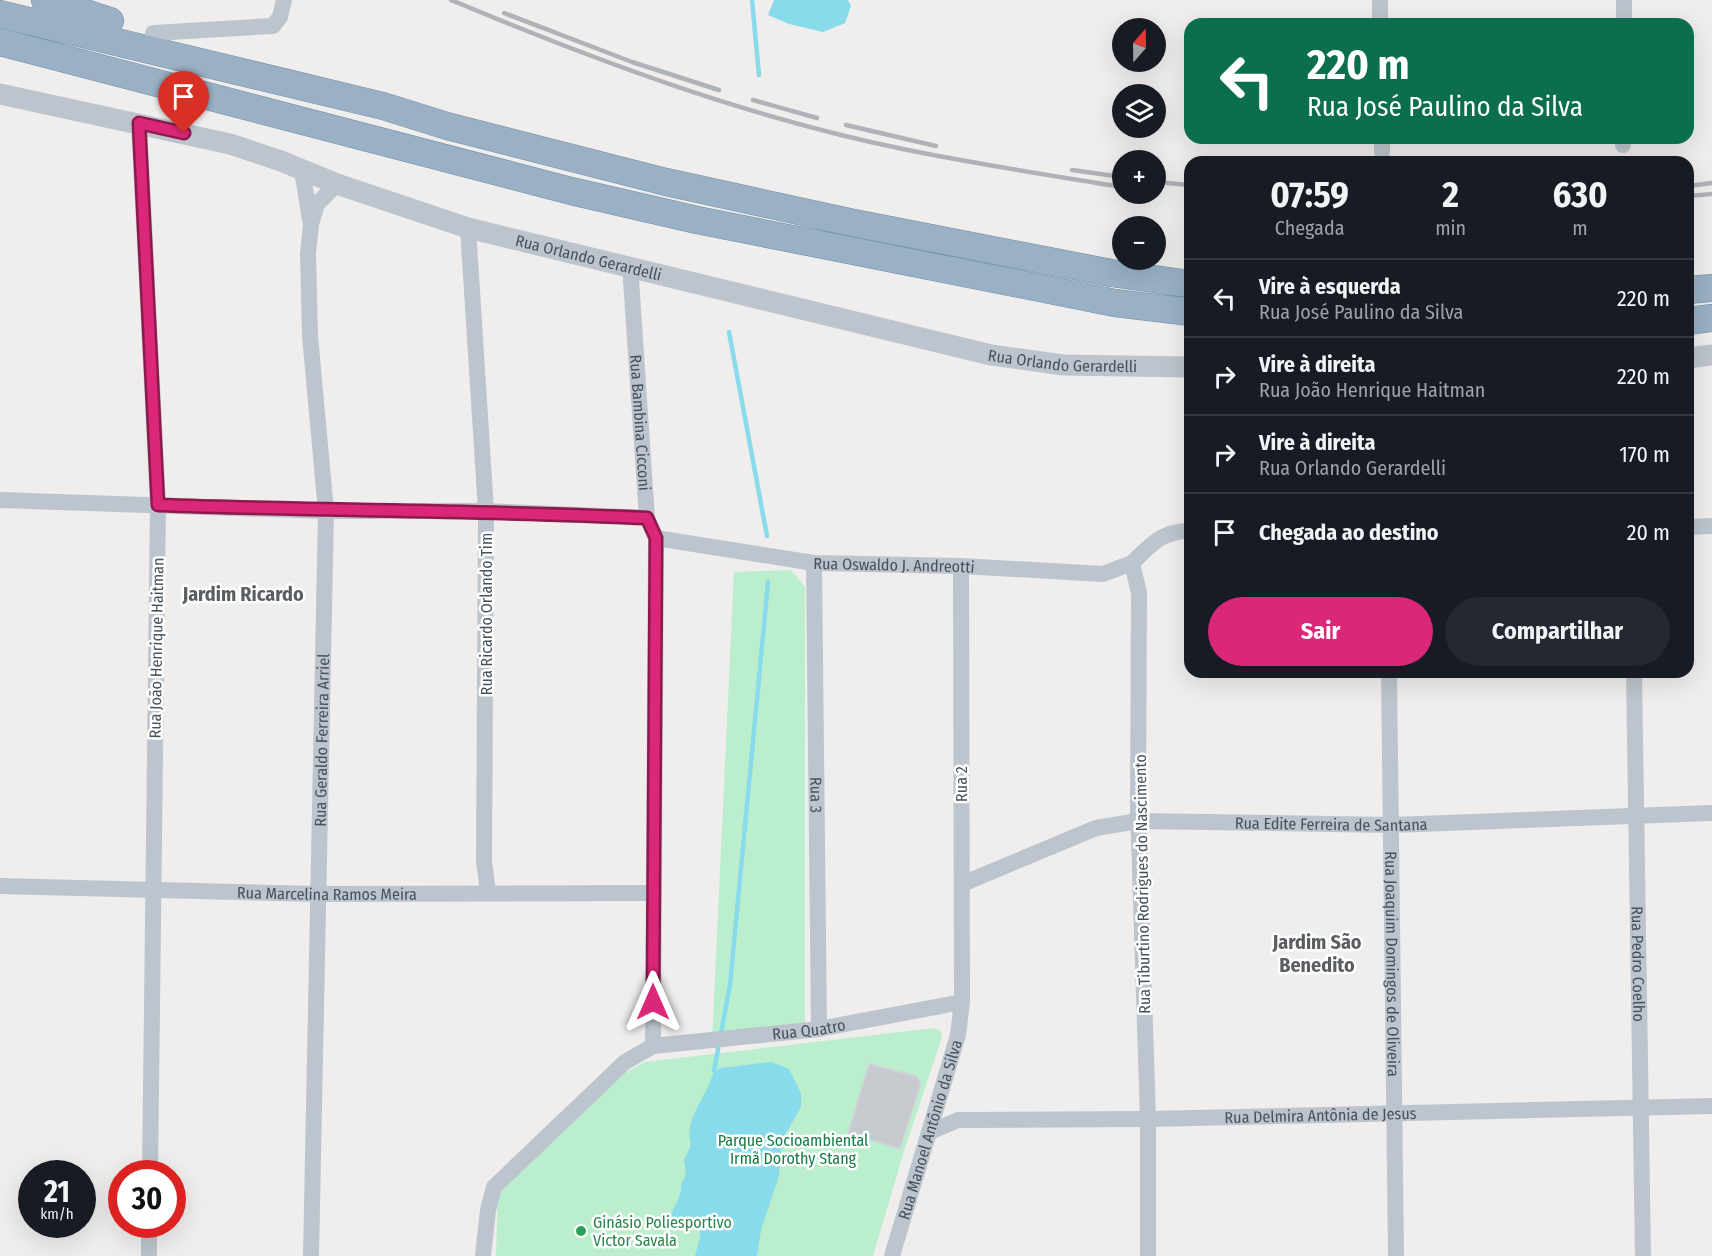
<!DOCTYPE html>
<html lang="pt">
<meta charset="utf-8">
<style>
body{margin:0;font-family:"Fira Sans Condensed",sans-serif;background:#242831;color:#f1f3f6;height:100vh;display:flex;flex-direction:column;font-size:22px;white-space:nowrap}
*{box-sizing:border-box;margin:0}
p{font-size:20px;color:#9ea1a6}
.icon{flex:none;width:33px;height:33px;fill:none;stroke:currentColor;stroke-width:2;stroke-linecap:round;stroke-linejoin:round}
.map{position:relative;flex:1;overflow:hidden}
.panel{position:absolute;left:1184px;top:156px;width:510px;height:522px;display:flex;flex-direction:column;background:#171b24;border-radius:18px;box-shadow:0 6px 24px #0002}
.panel>*{flex:none}
.top-card{position:absolute;left:1184px;top:18px;width:510px;height:126px;border-radius:18px;box-shadow:0 6px 24px #0002;background:#0b6e4f;color:#fff;overflow:hidden}
.needle{width:39px;rotate:20deg}
.controls{position:absolute;left:1112px;top:18px;display:grid;gap:12px}
.controls a{display:grid;place-items:center;width:54px;height:54px;border-radius:50%;background:#171b24;box-shadow:0 6px 24px #0002;font-size:30px}
.speed{position:absolute;left:18px;top:1160px;display:flex;gap:12px;font-size:30px;font-weight:700;text-align:center}
.speed>*{display:grid;place-content:center;width:78px;height:78px;border-radius:50%;background:#171b24;box-shadow:0 6px 24px #0002;line-height:1}
.speed small{font-size:15px;font-weight:400}
.speed .limit{border:9px solid #d22;background:#fff;color:#111}
.pin{position:absolute;display:grid;place-items:center;width:51px;height:51px;color:#fff;margin:-62px -26px;border-radius:50% 50% 50% 0;rotate:-45deg;box-shadow:0 0 6px #0007}
.pin .icon{rotate:45deg}
.me{position:absolute;width:66px;margin:-33px;rotate:0deg;stroke-linejoin:round;filter:drop-shadow(0 0 4px #0008)}
.turn{display:flex;align-items:center;gap:21px;height:126px;padding:0 24px;font-size:27px}
.turn .icon{width:78px;height:78px;stroke-width:2.5}
.turn b{display:block;font-size:42px;line-height:51px}
.eta{display:flex;justify-content:space-evenly;align-items:center;height:102px;text-align:center}
.eta b{font-size:36px;font-weight:700;line-height:42px}
.cta{display:flex;gap:12px;margin-top:auto;padding:12px 24px}
.cta a{flex:1;height:69px;border-radius:36px;background:#db2777;color:#fff;font-size:24px;font-weight:700;line-height:69px;text-align:center}
.cta a+a{background:#242831;color:#f1f3f6}
ul{padding:0;list-style:none}
li{display:flex;align-items:center;gap:18px;height:78px;padding:0 24px;border-top:2px solid #363941}
li div{flex:1}
li b{display:block;font-size:22px}
li em{font-style:normal}
.map>svg:first-child{display:block}
</style>
<div class="map">
<svg width="1712" height="1256" viewBox="0 0 1712 1256">
<rect width="100%" height="100%" fill="#f0eded"/>
<path fill="#bbeecd" d="M 791,570 L 805,587 L 805,1030 L 712,1041 L 734,572 Z
M 933,1028 L 940,1030 L 942,1037 L 904,1151 L 873,1256 L 496,1256 L 498,1184 L 625,1073 L 645,1062 Z"/>
<path fill="#88dbeb" d="M 774,0 L 848,0 L 851,6 L 845,23 L 823,32 L 789,24 L 768,15 Z
M 771,1062 L 789,1069 L 801,1093 L 801,1107 L 782,1140 L 779,1176 L 761,1230 L 757,1256 L 695,1256 L 700,1237 L 700,1222 L 690,1218 L 676,1230 L 669,1225 C 670,1208 683,1198 681,1184 L 686,1175 L 684,1159 L 691,1146 C 685,1124 698,1107 707,1089 C 710,1083 711,1077 715,1071 L 721,1068 Z"/>
<g fill="none" stroke-linecap="round" stroke-linejoin="round">
<path stroke="#88dbeb" stroke-width="4.5" d="M 752,0 L 759,75
M 729,332 L 767,536
M 714,1071 L 730,985 L 768,582"/>
</g>
<path fill="#c7cbd0" stroke="#d1d4d9" stroke-width="1.5" d="M 869,1064 L 916,1076 L 921,1083 L 900,1149 L 848,1133 Z"/>
<g fill="none" stroke-linecap="round" stroke-linejoin="round">
<defs>
<path id="trunk" d="M 45,0 L 110,21
M 0,14 L 383,106 L 447,126 L 666,182 L 849,222 L 1111,273 L 1190,284
M 0,42 L 571,191 L 697,220 L 1115,303 L 1190,312
M 1688,290 L 1712,288
M 1688,321 L 1712,318"/>
</defs>
<use href="#trunk" stroke="#708da8" stroke-width="28"/>
<g stroke="#bcc5cd" stroke-width="16">
<path d="M 1380,0 L 1380,24"/>
<path d="M 1624,24 L 1624,0"/>
<path d="M 153,33 L 273,26 L 280,17 L 284,0"/>
<path d="M 139,123 L 158,505 L 150,1173"/>
<path d="M 1382,138 L 1382,152"/>
<path d="M 1623,145 L 1623,138"/>
<path d="M 302,170 L 310,220"/>
<path d="M 468,228 L 486,511 L 484,861 L 488,892"/>
<path id="s1" d="M 630,265 L 647,518 L 656,538 L 653,1046"/>
<path d="M 0,500 L 326,511 L 486,511 L 647,518"/>
<path d="M 1688,527 L 1712,526"/>
<path id="s2" d="M 656,538 L 814,563 L 961,566 L 1103,574 L 1132,563"/>
<path id="s3" d="M 814,563 L 819,1029"/>
<path id="s4" d="M 1389,672 L 1396,1256"/>
<path id="s5" d="M 1634,672 L 1643,1256"/>
<path id="s6" d="M 962,884 L 1096,828 L 1138,821 L 1391,825 L 1712,813"/>
<path id="s7" d="M 0,886 L 317,894 L 653,893"/>
<path id="s8" d="M 930,1132 L 958,1120 L 1148,1119 L 1712,1106"/>
<path d="M 149,1256 L 149,1224"/>
<path id="s9" d="M 311,1256 L 326,511 L 310,336 L 308,254 L 311,224 L 317,204 L 337,184"/>
<path id="s10" d="M 483,1256 L 488,1210 L 494,1187 L 625,1062 L 653,1046 L 819,1029 L 962,1002"/>
<path id="s11" d="M 892,1256 L 958,1035 L 962,1002 L 961,566"/>
<path d="M 1148,1256 L 1148,1119 L 1138,806 L 1139,593 L 1132,563 C 1152,544 1161,531 1190,531"/>
</g>
<g stroke="#bcc5cd" stroke-width="21">
<path id="s12" d="M 0,94 L 230,144 L 281,161 L 337,184 L 468,228 L 991,355 L 1063,365 L 1190,367"/>
<path d="M 1688,358 L 1712,355"/>
</g>
<use href="#trunk" stroke="#99b0c5" stroke-width="27"/>
<path stroke="#afb3b8" stroke-width="4.5" d="M 451,0 C 597,61 747,117 903,149 C 975,164 1049,175 1122,187
M 504,13 L 632,62 L 719,90
M 753,100 L 817,118
M 846,125 L 936,146
M 1072,170 L 1122,177
M 1155,182 L 1190,185
M 1688,186 L 1712,183
M 1688,196 L 1712,194"/>
</g>
<g fill="none" stroke-linecap="round" stroke-linejoin="round">
<defs>
<path id="route" d="M 184,133 L 139,123 L 158,505 C 321,511 484,510 647,518 L 656,538 L 653,1002"/>
</defs>
<use href="#route" stroke="#8e194d" stroke-width="15"/>
<use href="#route" stroke="#db2777" stroke-width="10"/>
</g>
<circle fill="#2e9e5b" stroke="#fff" stroke-width="2" cx="581" cy="1231" r="6"/>
<g text-anchor="middle" stroke-width="5" stroke-linejoin="round" paint-order="stroke">
<g font-size="16" fill="#46525b" stroke="#fff">
<text dy="6" stroke="none"><textPath href="#s12" startOffset="612">Rua Orlando Gerardelli</textPath></text>
<text dy="6" stroke="none"><textPath href="#s12" startOffset="1098">Rua Orlando Gerardelli</textPath></text>
<text dy="6" stroke="none"><textPath href="#s1" startOffset="158">Rua Bambina Cicconi</textPath></text>
<text dy="6" stroke="none"><textPath href="#s2" startOffset="240">Rua Oswaldo J. Andreotti</textPath></text>
<text transform="translate(486 614) rotate(-90)" y="6">Rua Ricardo Orlando Tim</text>
<text transform="translate(156 648) rotate(-89)" y="6">Rua João Henrique Haitman</text>
<text dy="6" stroke="none"><textPath href="#s9" startOffset="516">Rua Geraldo Ferreira Arriel</textPath></text>
<text transform="translate(961 784) rotate(-90)" y="6">Rua 2</text>
<text dy="6" stroke="none"><textPath href="#s3" startOffset="232">Rua 3</textPath></text>
<text dy="6" stroke="none"><textPath href="#s6" startOffset="381">Rua Edite Ferreira de Santana</textPath></text>
<text transform="translate(1142 884) rotate(-91)" y="6">Rua Tiburtino Rodrigues do Nascimento</text>
<text dy="6" stroke="none"><textPath href="#s7" startOffset="327">Rua Marcelina Ramos Meira</textPath></text>
<text dy="6" stroke="none"><textPath href="#s4" startOffset="292">Rua Joaquim Domingos de Oliveira</textPath></text>
<text dy="6" stroke="none"><textPath href="#s5" startOffset="292">Rua Pedro Coelho</textPath></text>
<text dy="6" stroke="none"><textPath href="#s10" startOffset="440">Rua Quatro</textPath></text>
<text dy="6" stroke="none"><textPath href="#s8" startOffset="393">Rua Delmira Antônia de Jesus</textPath></text>
<text dy="6" stroke="none"><textPath href="#s11" startOffset="132">Rua Manoel Antônio da Silva</textPath></text>
</g>
<g font-size="16" fill="#177b45" stroke="#fff">
<text x="793" y="1146">Parque Socioambiental<tspan x="793" dy="18">Irmã Dorothy Stang</tspan></text>
</g>
<g font-size="16" fill="#27864d" stroke="#fff" text-anchor="start">
<text x="593" y="1228">Ginásio Poliesportivo<tspan x="593" dy="18">Victor Savala</tspan></text>
</g>
<g font-size="20" font-weight="bold" fill="#5a5e62" stroke="#fff">
<text x="243" y="601">Jardim Ricardo</text>
<text x="1317" y="949">Jardim São<tspan x="1317" dy="23">Benedito</tspan></text>
</g>
</g>
</svg>
<div class="controls">
<a><svg class="needle" viewBox="-14 -14 28 28"><path d="M0-13l5 13h-10z" fill="#e53935"/><path d="M0 13l5-13h-10z" fill="#9ea1a6"/></svg></a>
<a><svg class="icon" aria-label="layers" viewBox="0 0 24 24"><path d="M12 4l9 5-9 5-9-5zM3 14l9 5 9-5"/></svg></a>
<a>+</a>
<a>−</a>
</div>
<div class="speed"><div>21<small>km/h</small></div><div class="limit">30</div></div>
<div class="pin" style="left:184px;top:133px;background:#d93025"><svg class="icon" aria-label="arrive" viewBox="0 0 24 24"><path d="M6 21V4h12l-3 4 3 4H6"/></svg></div>
<svg class="me" style="left:653px;top:1002px" viewBox="-20 -20 40 40"><path d="M0-17L14 15 0 8-14 15z" fill="#db2777" stroke="#fff" stroke-width="4"/></svg>
<div class="top-card">
<div class="turn"><svg class="icon" aria-label="left" viewBox="0 0 24 24"><path d="M17 20v-9H6M10 6l-5 5 5 5"/></svg><div><b>220 m</b>Rua José Paulino da Silva</div></div>
</div>
<section class="panel">
<div class="eta">
<div><b>07:59</b><p>Chegada</p></div>
<div><b>2</b><p>min</p></div>
<div><b>630</b><p>m</p></div>
</div>
<ul>
<li><svg class="icon" aria-label="left" viewBox="0 0 24 24"><path d="M17 20v-9H6M10 6l-5 5 5 5"/></svg><div><b>Vire à esquerda</b><p>Rua José Paulino da Silva</p></div><em>220 m</em></li>
<li><svg class="icon" aria-label="right" viewBox="0 0 24 24"><path d="M7 20v-9h11M14 6l5 5-5 5"/></svg><div><b>Vire à direita</b><p>Rua João Henrique Haitman</p></div><em>220 m</em></li>
<li><svg class="icon" aria-label="right" viewBox="0 0 24 24"><path d="M7 20v-9h11M14 6l5 5-5 5"/></svg><div><b>Vire à direita</b><p>Rua Orlando Gerardelli</p></div><em>170 m</em></li>
<li><svg class="icon" aria-label="arrive" viewBox="0 0 24 24"><path d="M6 21V4h12l-3 4 3 4H6"/></svg><div><b>Chegada ao destino</b></div><em>20 m</em></li>
</ul>
<div class="cta"><a>Sair</a><a>Compartilhar</a></div>
</section>
</div>
